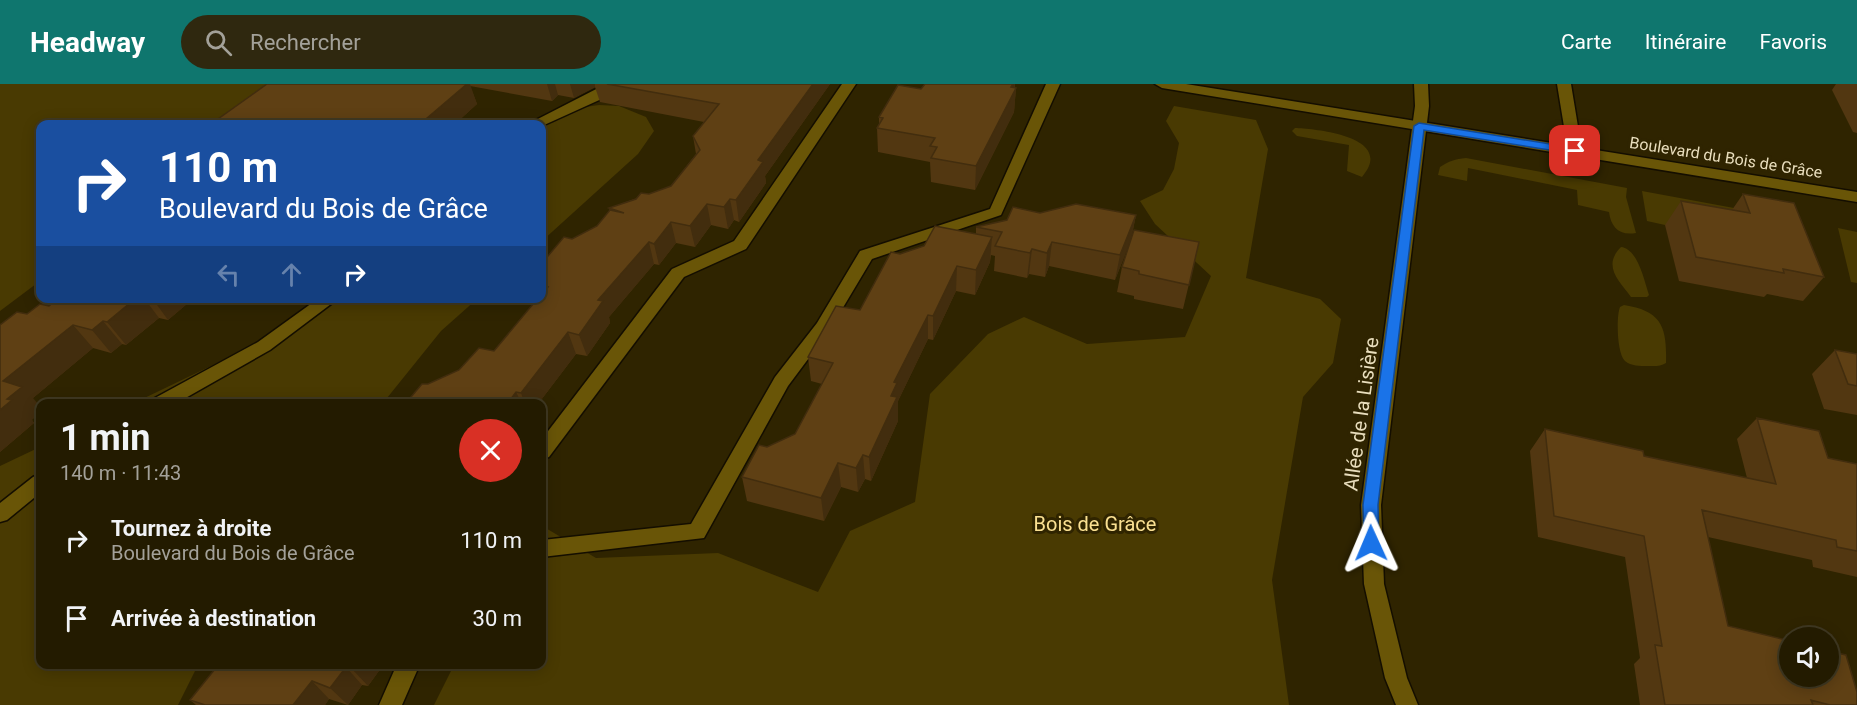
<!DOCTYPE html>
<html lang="fr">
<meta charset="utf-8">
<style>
body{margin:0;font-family:Roboto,sans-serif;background:#2f280f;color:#f1f3f6;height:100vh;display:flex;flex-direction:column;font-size:22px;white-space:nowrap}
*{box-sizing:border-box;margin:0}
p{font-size:20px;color:#a3a199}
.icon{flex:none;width:33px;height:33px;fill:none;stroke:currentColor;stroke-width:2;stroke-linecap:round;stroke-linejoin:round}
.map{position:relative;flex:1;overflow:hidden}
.panel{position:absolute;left:36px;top:315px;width:510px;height:270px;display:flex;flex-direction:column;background:#231b00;border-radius:12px;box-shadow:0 3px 15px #0003,0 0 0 2px #403922}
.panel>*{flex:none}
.guide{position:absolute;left:36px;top:36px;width:510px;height:183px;border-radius:12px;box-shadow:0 3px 15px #0003,0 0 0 2px #403922;background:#1a4fa0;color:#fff;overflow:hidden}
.fabs{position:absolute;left:1779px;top:543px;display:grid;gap:12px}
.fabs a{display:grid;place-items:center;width:60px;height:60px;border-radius:50%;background:#231b00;box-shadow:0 3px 15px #0003,0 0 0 2px #403922;font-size:30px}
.pin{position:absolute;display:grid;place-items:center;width:51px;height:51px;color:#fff;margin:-26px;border-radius:12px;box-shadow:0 3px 9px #0006}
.me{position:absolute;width:66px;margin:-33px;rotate:359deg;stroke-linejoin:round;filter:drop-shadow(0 0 4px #0008)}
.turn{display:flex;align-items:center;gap:21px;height:126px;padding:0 24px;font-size:27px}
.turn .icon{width:78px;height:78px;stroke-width:2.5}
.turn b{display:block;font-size:42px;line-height:51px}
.lanes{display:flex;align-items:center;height:57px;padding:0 24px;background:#0003;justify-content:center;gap:30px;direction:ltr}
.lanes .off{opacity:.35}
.round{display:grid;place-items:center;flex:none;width:63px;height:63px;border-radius:32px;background:#2f280f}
.summary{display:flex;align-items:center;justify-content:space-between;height:102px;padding:0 24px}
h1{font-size:36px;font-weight:700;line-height:45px}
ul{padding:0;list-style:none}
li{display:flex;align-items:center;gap:18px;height:78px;padding:0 24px}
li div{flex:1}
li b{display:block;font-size:22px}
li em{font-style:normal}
header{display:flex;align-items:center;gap:36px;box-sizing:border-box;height:84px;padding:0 30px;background:#0f766e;color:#fff}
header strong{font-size:28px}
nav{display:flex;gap:33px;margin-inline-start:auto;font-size:21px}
.search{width:420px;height:54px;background:#2f280f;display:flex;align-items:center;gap:15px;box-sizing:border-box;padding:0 21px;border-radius:33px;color:#a3a199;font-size:22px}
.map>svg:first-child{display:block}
</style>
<header>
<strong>Headway</strong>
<div class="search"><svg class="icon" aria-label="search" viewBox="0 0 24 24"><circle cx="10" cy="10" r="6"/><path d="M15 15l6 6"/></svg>Rechercher</div>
<nav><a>Carte</a><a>Itinéraire</a><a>Favoris</a></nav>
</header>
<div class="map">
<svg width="1857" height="621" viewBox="0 0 1857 621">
<rect width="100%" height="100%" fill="#2f2400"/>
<path fill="#493a02" d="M 0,0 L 308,0 L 253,40 L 40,40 L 40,197 L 0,227 Z
M 599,21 L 619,22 L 646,33 L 654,47 L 638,70 L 542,157 L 542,40 L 571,25 Z
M 1174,22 L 1256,36 L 1268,65 L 1246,194 L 1320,215 L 1341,235 L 1333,279 L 1303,313 L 1272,496 L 1289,621 L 434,621 L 454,581 L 542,580 L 542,444 L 544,443 L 596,474 L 718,469 L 818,508 L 850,447 L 915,418 L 930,310 L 988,250 L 1024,233 L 1087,260 L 1185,253 L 1211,192 L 1155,140 L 1140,117 L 1163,106 L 1174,85 L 1179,59 L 1166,37 Z
M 1295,44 C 1318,45 1396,53 1362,93 L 1347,87 L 1349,61 L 1297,52 L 1292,47 Z
M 1466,74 L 1627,104 L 1626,113 L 1636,149 C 1619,152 1611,143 1609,128 L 1578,121 L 1577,106 L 1468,84 L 1467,97 L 1438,91 L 1440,83 C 1449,77 1455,75 1466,74 Z
M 1642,107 L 1761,129 L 1665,141 L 1647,137 Z
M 1838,144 L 1857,148 L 1857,199 L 1851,198 Z
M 1621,163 C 1638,165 1644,196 1649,211 L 1647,213 L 1631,213 C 1619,197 1602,182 1621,163 Z
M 331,215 L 477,215 L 441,247 L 383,319 L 132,320 L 290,244 Z
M 1624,221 C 1662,227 1667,243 1666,279 C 1660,283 1654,282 1647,282 C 1640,282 1631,282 1625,277 C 1617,270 1616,233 1620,223 Z
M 40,363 L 40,580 L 198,581 L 178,621 L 0,621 L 0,382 Z"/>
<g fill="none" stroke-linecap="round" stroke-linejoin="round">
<defs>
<path id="street" d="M 606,0 L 622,0 L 606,13 L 542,42 L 528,40 Z
M 842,0 L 856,0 L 746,165 L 684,193 L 549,373 L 542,375 L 542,355 L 672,185 L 734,157 Z
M 1046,0 L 1060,0 L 1001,131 L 872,175 L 829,247 L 788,302 L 704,454 L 542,473 L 542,456 L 691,440 L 775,293 L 817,239 L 860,167 L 990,125 Z
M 1414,0 L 1428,0 L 1429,22 L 1381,421 L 1384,500 L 1407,594 L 1418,621 L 1396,621 L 1385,594 L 1364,500 L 1361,421 L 1415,22 Z
M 1557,0 L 1571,0 L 1582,67 L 1580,70 L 1570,70 L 1568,67 Z
M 319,214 L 339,214 L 270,266 L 175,320 L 150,320 L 153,315 L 258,258 Z
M 40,390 L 40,409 L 7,436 L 0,438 L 0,419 L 33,393 Z
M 397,580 L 420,580 L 402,621 L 379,621 Z"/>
<path id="secondary" d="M 1155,0 L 1186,0 L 1857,108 L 1857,118 L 1162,4 Z"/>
</defs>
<use href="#street" stroke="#140e00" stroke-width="3"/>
<use href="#secondary" stroke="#140e00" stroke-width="3"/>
<use href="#street" fill="#695507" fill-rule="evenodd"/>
<use href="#secondary" fill="#695507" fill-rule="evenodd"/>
</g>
<path fill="#523711" d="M 267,0 L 830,0 L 765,92 L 766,99 L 739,138 L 734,136 L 728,145 L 711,141 L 695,163 L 676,159 L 659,181 L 654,180 L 609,233 L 610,239 L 587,272 L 576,270 L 538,320 L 405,320 L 428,300 L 459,286 L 494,267 L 534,220 L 532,214 L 542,214 L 542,179 L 572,155 L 597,142 L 610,127 L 609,124 L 671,102 L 696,70 L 693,52 L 704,38 L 600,18 L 595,3 L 574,14 L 558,11 L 552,17 L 470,2 L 477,20 L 455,40 L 211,40 Z
M 925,0 L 1015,0 L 1015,4 L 1016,4 L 1014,28 L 975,106 L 931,98 L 930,78 L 878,68 L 877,44 L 879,40 L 879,33 L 921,5 Z
M 1836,0 L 1857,0 L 1857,49 L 1853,48 L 1832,6 Z
M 1743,110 L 1824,193 L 1803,217 L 1767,210 L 1764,213 L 1679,197 L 1665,141 L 1681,117 L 1732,126 Z
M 1040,129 L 1136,131 L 1131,155 L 1199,158 L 1183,225 L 1134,215 L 1134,212 L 1117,208 L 1122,183 L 1130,158 L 1115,196 L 1049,182 L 1045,193 L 1029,190 L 1027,194 L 994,187 L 995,172 L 991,171 L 990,178 L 975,211 L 956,207 L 933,256 L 928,255 L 898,317 L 898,337 L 871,397 L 865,395 L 858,408 L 841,403 L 824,437 L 747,417 L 742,393 L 767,363 L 795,350 L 822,300 L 811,297 L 808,273 L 860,226 L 900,170 L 976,150 L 976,143 Z
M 58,214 L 194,214 L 168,236 L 159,234 L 126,261 L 122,260 L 111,269 L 93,264 L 33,314 L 32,336 L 34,339 L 0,368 L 27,230 L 49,222 Z
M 1835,266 L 1857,270 L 1857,331 L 1824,325 L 1812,290 Z
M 1757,334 L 1828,374 L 1857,380 L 1857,493 L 1813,483 L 1812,476 L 1708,453 L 1728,542 L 1857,621 L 1640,621 L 1634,580 L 1640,574 L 1625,473 L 1538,453 L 1530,367 L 1545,345 L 1644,372 L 1747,394 L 1737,355 Z
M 219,580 L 384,580 L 368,602 L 362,601 L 348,621 L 329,615 L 325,621 L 196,621 L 190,616 Z"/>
<path fill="#422d0e" d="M 467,0 L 470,0 L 477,20 L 455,40 L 420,40 Z
M 547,0 L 555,0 L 558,11 L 552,17 Z
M 570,0 L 595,0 L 595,3 L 574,14 Z
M 813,0 L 830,0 L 765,92 L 766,99 L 739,138 L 736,116 L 758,76 Z
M 1013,0 L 1015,0 L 1014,8 L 1016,4 L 1014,28 L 975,106 L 976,82 Z
M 730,115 L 734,136 L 728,145 L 724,123 Z
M 707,120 L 711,141 L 695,163 L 690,142 Z
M 1136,131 L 1131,156 L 1115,196 L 1120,171 Z
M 671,138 L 676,159 L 659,181 L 654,160 Z
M 992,153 L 990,178 L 975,211 L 976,186 Z
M 649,158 L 654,180 L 609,233 L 610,239 L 587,272 L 579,251 L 598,216 Z
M 1052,158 L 1049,182 L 1045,193 L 1047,169 Z
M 1032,165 L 1029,190 L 1027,194 L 1030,169 Z
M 957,182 L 956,207 L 933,256 L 933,232 Z
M 136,214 L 144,214 L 159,234 L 126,261 L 107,238 Z
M 152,214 L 194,214 L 168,236 Z
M 928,231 L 928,255 L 898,317 L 898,337 L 871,397 L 869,373 L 891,312 L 894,298 Z
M 103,237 L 122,260 L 111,269 L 92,246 Z
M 73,241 L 93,264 L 33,314 L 40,322 L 40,329 L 32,336 L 34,339 L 0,368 L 0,326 L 7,315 L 3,297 Z
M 568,248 L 576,270 L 538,320 L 525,320 L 521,309 Z
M 516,308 L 522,320 L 507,320 Z
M 863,371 L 865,395 L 858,408 L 856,384 Z
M 838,379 L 841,403 L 824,437 L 821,414 Z
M 354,580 L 384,580 L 368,602 L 351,584 Z
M 346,583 L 362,601 L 348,621 L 330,604 Z
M 312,597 L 329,615 L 325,621 L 293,621 Z"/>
<path fill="#5f4014" stroke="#422d0e" stroke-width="1.5" d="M 267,0 L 467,0 L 420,40 L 211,40 Z
M 607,0 L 813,0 L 758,76 L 763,78 L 736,116 L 730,115 L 724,123 L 707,120 L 690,142 L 671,138 L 654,160 L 649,158 L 598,216 L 603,217 L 579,251 L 568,248 L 521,309 L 516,308 L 507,320 L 492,316 L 489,320 L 405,320 L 422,300 L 428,300 L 459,286 L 479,264 L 494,267 L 538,214 L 542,214 L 542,211 L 548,203 L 542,201 L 542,179 L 564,153 L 572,155 L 597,142 L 610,126 L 624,129 L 609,124 L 636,115 L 641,109 L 649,110 L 671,102 L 700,66 L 693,52 L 719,20 Z
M 925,0 L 1013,0 L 1011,3 L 1016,4 L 976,82 L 931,74 L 937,63 L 930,62 L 935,54 L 877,44 L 883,34 L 879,33 L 898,1 L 921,5 Z
M 1743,110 L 1794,119 L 1824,193 L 1783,185 L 1784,189 L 1696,173 L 1681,117 L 1750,129 Z
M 1076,120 L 1136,131 L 1120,171 L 1052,158 L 1047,169 L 1032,165 L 1030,169 L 995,162 L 1002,148 L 976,143 L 1007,136 L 1013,123 L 1040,129 Z
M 935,142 L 992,153 L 976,186 L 957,182 L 933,232 L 928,231 L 894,298 L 897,299 L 891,312 L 897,313 L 869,373 L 863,371 L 856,384 L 838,379 L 821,414 L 742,393 L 759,361 L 767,363 L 795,350 L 833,279 L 808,273 L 836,222 L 860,226 L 891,168 L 900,170 L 924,162 Z
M 1134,146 L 1199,158 L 1189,201 L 1139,190 L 1139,187 L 1122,183 Z
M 58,214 L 136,214 L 107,238 L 103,237 L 92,246 L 73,241 L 3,297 L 22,303 L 7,315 L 12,316 L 0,326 L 0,241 L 17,228 L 27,230 L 40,220 L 49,222 Z
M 1835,266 L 1857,270 L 1857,302 L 1848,300 Z
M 1757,334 L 1819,347 L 1828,374 L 1857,380 L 1857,467 L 1837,463 L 1836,456 L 1702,426 L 1728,542 L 1790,557 L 1790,592 L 1828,592 L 1828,567 L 1846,571 L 1857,608 L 1857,621 L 1830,621 L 1811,616 L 1813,621 L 1665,621 L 1655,561 L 1662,562 L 1644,452 L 1554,432 L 1545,345 L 1643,367 L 1644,372 L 1776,400 Z
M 219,580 L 354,580 L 351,584 L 346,583 L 330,604 L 312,597 L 293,621 L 205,621 L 190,616 Z"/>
<path fill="#1a73e8" stroke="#114b97" stroke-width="1.5" d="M 1419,39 L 1575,64 L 1581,67 L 1575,70 L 1424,46 L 1378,421 L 1379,459 L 1377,463 L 1371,465 L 1366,463 L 1364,459 L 1363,421 L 1414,42 Z"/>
<g text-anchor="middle" stroke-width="6" stroke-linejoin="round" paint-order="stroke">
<g font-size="16" fill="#e9debd" stroke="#2f2400">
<text transform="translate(1726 73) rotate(9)" y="6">Boulevard du Bois de Grâce</text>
</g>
<g font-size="20" fill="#e9debd" stroke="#2f2400">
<text transform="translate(1361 330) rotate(-82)" y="7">Allée de la Lisière</text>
</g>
<g font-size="20" fill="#fae091" stroke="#2f2400">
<text x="1095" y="447">Bois de Grâce</text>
</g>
</g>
</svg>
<div class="fabs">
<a><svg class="icon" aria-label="sound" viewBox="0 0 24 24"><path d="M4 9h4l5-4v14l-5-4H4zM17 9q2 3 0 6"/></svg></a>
</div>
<div class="pin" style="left:1575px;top:67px;background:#d93025"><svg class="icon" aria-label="arrive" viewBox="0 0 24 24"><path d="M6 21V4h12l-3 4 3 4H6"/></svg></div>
<svg class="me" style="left:1371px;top:459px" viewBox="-20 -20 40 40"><path d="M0-17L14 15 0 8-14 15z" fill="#1a73e8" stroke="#fff" stroke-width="4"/></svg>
<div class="guide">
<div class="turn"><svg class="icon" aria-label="right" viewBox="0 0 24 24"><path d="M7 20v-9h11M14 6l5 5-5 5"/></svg><div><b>110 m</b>Boulevard du Bois de Grâce</div></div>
<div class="lanes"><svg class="icon off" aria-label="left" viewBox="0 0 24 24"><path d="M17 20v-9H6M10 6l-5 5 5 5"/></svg><svg class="icon off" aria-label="ahead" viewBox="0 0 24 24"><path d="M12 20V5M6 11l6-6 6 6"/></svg><svg class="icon" aria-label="right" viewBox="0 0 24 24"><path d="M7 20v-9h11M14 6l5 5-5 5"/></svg></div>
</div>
<section class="panel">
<div class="summary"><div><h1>1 min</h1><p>140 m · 11:43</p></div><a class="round" style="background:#d93025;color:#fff"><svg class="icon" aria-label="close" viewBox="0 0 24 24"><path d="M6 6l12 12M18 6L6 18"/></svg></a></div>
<ul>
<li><svg class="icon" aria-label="right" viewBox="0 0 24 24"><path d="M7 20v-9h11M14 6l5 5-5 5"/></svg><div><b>Tournez à droite</b><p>Boulevard du Bois de Grâce</p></div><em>110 m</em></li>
<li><svg class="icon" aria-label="arrive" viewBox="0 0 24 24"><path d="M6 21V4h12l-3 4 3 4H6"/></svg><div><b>Arrivée à destination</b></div><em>30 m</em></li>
</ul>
</section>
</div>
